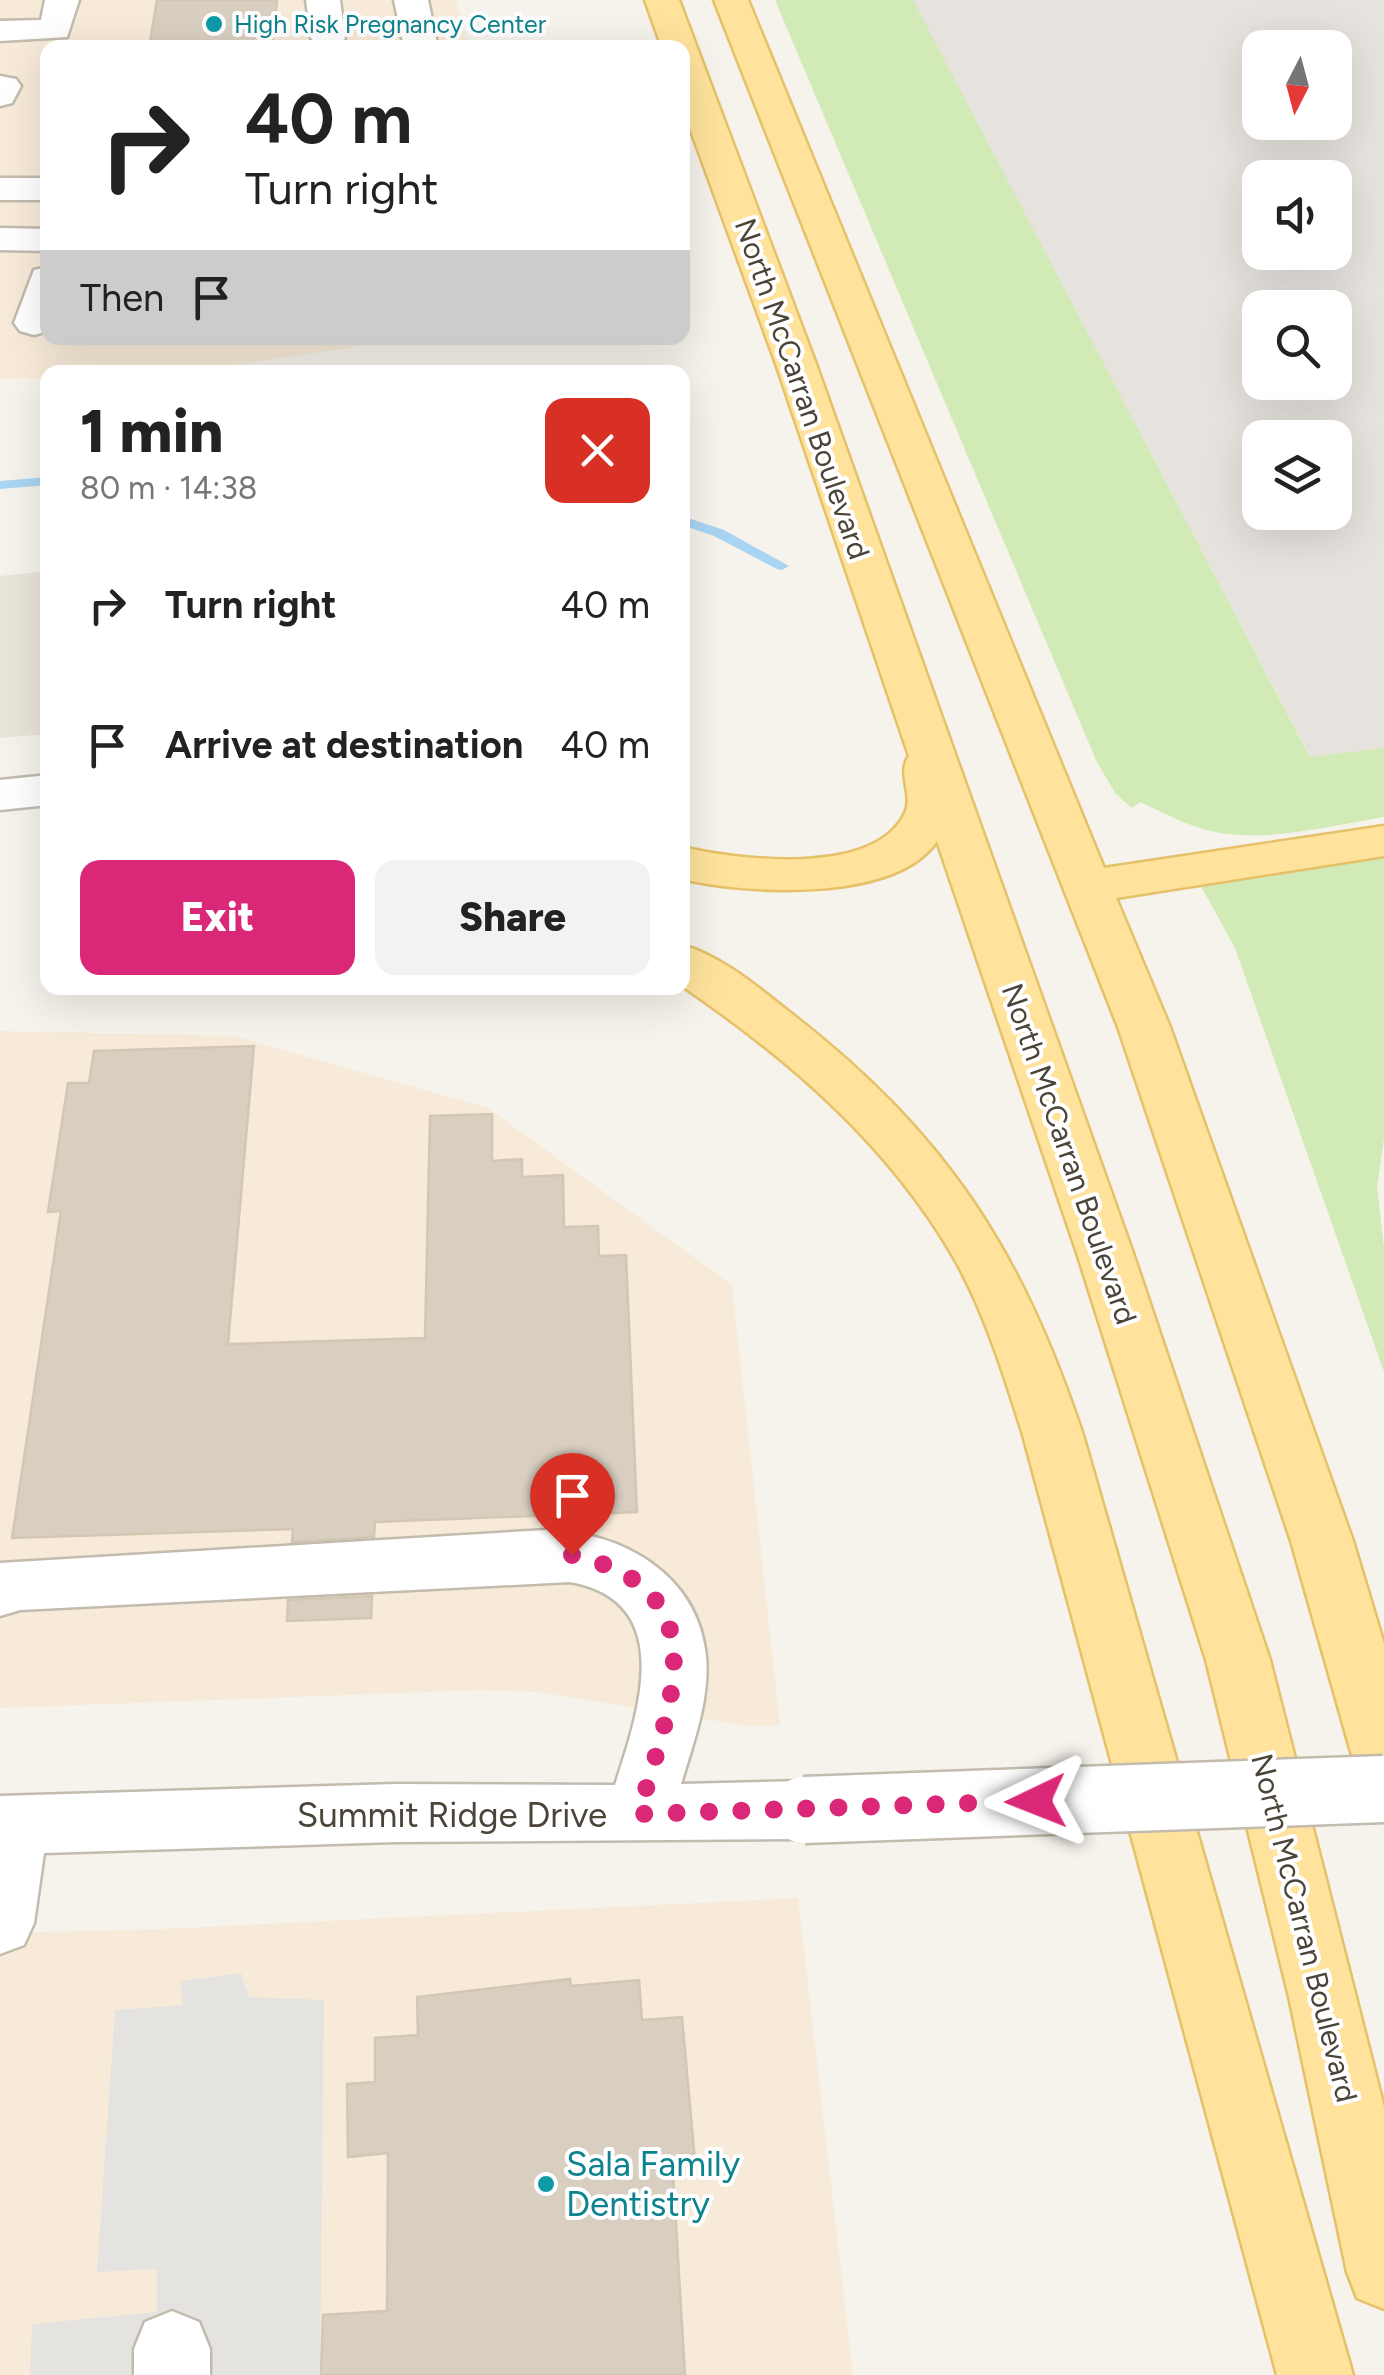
<!DOCTYPE html>
<meta charset="utf-8">
<style>
body{margin:0;font-family:Figtree,sans-serif;background:#f2f2f2;color:#222;height:100vh;display:flex;flex-direction:column;font-size:38px;white-space:nowrap}
*{box-sizing:border-box;margin:0}
p{font-size:32px;color:#767676}
.icon{flex:none;width:55px;height:55px;fill:none;stroke:currentColor;stroke-width:2;stroke-linecap:round;stroke-linejoin:round}
.map{position:relative;flex:1;overflow:hidden}
.side{position:absolute;left:40px;top:365px;width:650px;height:630px;display:flex;flex-direction:column;background:#fff;border-radius:20px;box-shadow:0 10px 40px #0002}
.side>*{flex:none}
.guide{position:absolute;left:40px;top:40px;width:650px;height:305px;border-radius:20px;box-shadow:0 10px 40px #0002;background:#fff;color:#222;overflow:hidden}
.needle{width:65px;rotate:186deg}
.controls{position:absolute;left:1242px;top:30px;display:grid;gap:20px}
.controls a{display:grid;place-items:center;width:110px;height:110px;border-radius:20px;background:#fff;box-shadow:0 10px 40px #0002;font-size:50px}
.pin{position:absolute;display:grid;place-items:center;width:85px;height:85px;color:#fff;margin:-102px -42px;border-radius:50% 50% 50% 0;rotate:-45deg;box-shadow:0 0 10px #0007}
.pin .icon{rotate:45deg}
.me{position:absolute;width:110px;margin:-55px;rotate:268deg;stroke-linejoin:round;filter:drop-shadow(0 0 8px #0008)}
.turn{display:flex;align-items:center;gap:35px;height:210px;padding:0 40px;font-size:45px}
.turn .icon{width:130px;height:130px;stroke-width:2.5}
.turn b{display:block;font-size:70px;line-height:85px}
.then{display:flex;align-items:center;height:95px;padding:0 40px;background:#0003;gap:20px;font-size:38px}
.round{display:grid;place-items:center;flex:none;width:105px;height:105px;border-radius:20px;background:#f2f2f2}
.headline{display:flex;align-items:center;justify-content:space-between;height:170px;padding:0 40px}
h1{font-size:60px;font-weight:800;line-height:75px}
.cta{display:flex;gap:20px;margin-top:auto;padding:20px 40px}
.cta a{flex:1;height:115px;border-radius:20px;background:#db2777;color:#fff;font-size:40px;font-weight:800;line-height:115px;text-align:center}
.cta a+a{background:#f2f2f2;color:#222}
ul{padding:0;list-style:none}
li{display:flex;align-items:center;gap:30px;height:140px;padding:0 40px}
li div{flex:1}
li b{display:block;font-size:38px}
li em{font-style:normal}
.map>svg:first-child{display:block}
</style>
<div class="map">
<svg width="1384" height="2375" viewBox="0 0 1384 2375">
<rect width="100%" height="100%" fill="#f6f3ec"/>
<path fill="#eae5da" d="M 47,571 L 47,734 L 0,738 L 0,576 Z"/>
<path fill="#f7ead8" d="M 0,0 L 456,0 L 469,47 L 48,48 L 48,338 L 386,338 L 348,348 L 207,369 L 48,372 L 47,378 L 0,379 Z
M 0,1031 L 234,1036 L 488,1108 L 732,1285 L 780,1726 L 748,1726 L 536,1692 L 482,1690 L 0,1708 Z
M 798,1898 L 853,2375 L 0,2375 L 0,1933 L 162,1929 Z"/>
<path fill="#e6e2dd" fill-rule="evenodd" d="M 912,0 L 1384,0 L 1384,748 L 1311,758 ZM 1260,48 L 1335,48 L 1335,122 L 1260,122 ZM 1260,178 L 1335,178 L 1335,252 L 1260,252 ZM 1260,308 L 1335,308 L 1335,382 L 1260,382 ZM 1260,438 L 1335,438 L 1335,512 L 1260,512 Z"/>
<path fill="#d2eab5" d="M 775,0 L 913,0 L 1310,757 L 1384,748 L 1384,817 C 1335,825 1277,840 1228,834 C 1197,831 1168,815 1140,802 L 1132,808 L 1115,793 L 1096,760 Z
M 1384,858 L 1384,1139 L 1377,1187 L 1384,1247 L 1384,1372 L 1235,948 L 1201,886 Z"/>
<path fill="#e5e3e0" d="M 241,1973 L 249,1997 L 324,2000 L 320,2375 L 30,2375 L 32,2324 L 157,2312 L 157,2269 L 97,2272 L 115,2010 L 182,2005 L 181,1981 Z"/>
<g fill="none" stroke-linecap="round" stroke-linejoin="round">
<path fill="#a9d4f2" fill-rule="evenodd" d="M 48,477 L 48,485 L 0,489 L 0,481 Z
M 682,516 L 724,530 L 789,566 L 782,570 L 777,569 L 714,536 L 682,525 Z"/>
</g>
<path fill="#d8cfc1" stroke="#d3c7b4" stroke-width="2.5" d="M 157,0 L 277,0 L 272,48 L 149,48 Z
M 254,1046 L 228,1344 L 425,1338 L 430,1116 L 492,1114 L 492,1161 L 522,1159 L 522,1177 L 563,1175 L 564,1227 L 598,1226 L 599,1256 L 626,1255 L 637,1512 L 375,1522 L 374,1537 L 292,1542 L 293,1529 L 12,1538 L 61,1211 L 48,1212 L 68,1083 L 89,1083 L 94,1051 Z
M 372,1596 L 371,1618 L 287,1621 L 288,1600 Z
M 570,1979 L 571,1986 L 639,1980 L 642,2020 L 682,2017 L 696,2172 L 673,2174 L 685,2375 L 321,2375 L 323,2315 L 387,2311 L 388,2153 L 348,2157 L 347,2084 L 375,2082 L 375,2038 L 418,2035 L 417,1997 Z"/>
<g fill="none" stroke-linecap="round" stroke-linejoin="round">
<defs>
<path id="minor" d="M 45,0 L 79,0 L 67,37 L 0,41 L 0,21 L 41,20 Z
M 306,0 L 340,0 L 345,38 L 340,45 L 316,45 L 311,38 Z
M 394,0 L 428,0 L 438,48 L 404,48 Z
M 0,76 L 16,79 L 21,86 L 12,103 L 0,106 Z
M 0,178 L 48,178 L 48,200 L 0,200 Z
M 0,228 L 48,229 L 48,251 L 0,250 Z
M 48,267 L 48,331 L 34,335 L 20,331 L 14,323 L 34,270 Z
M 48,775 L 48,805 L 0,810 L 0,780 Z
M 547,1530 C 623,1532 698,1575 706,1656 C 710,1699 693,1744 681,1784 L 804,1781 L 828,1790 L 837,1810 L 828,1830 L 804,1839 L 396,1842 L 44,1853 L 34,1923 L 24,1945 L 0,1954 L 0,1796 L 396,1784 L 615,1785 C 638,1714 678,1601 570,1582 L 20,1610 L 0,1616 L 0,1563 Z
M 172,2311 L 199,2322 L 210,2349 L 210,2375 L 134,2375 L 134,2349 L 145,2322 Z"/>
<path id="major" d="M 645,0 L 679,0 L 816,364 L 1133,1253 L 1270,1660 L 1384,2107 L 1384,2309 L 1357,2298 L 1347,2272 L 1289,1997 L 1206,1660 L 1077,1253 L 937,841 C 895,903 746,894 682,879 L 682,847 C 738,860 872,877 904,815 C 915,795 896,774 909,756 L 776,364 L 682,106 L 682,48 L 662,48 Z
M 714,0 L 748,0 L 1104,868 L 1384,826 L 1384,856 L 1116,898 L 1170,1027 L 1353,1541 L 1384,1644 L 1384,1780 L 1361,1772 L 1351,1752 L 1291,1541 L 1118,1027 Z
M 682,945 C 722,956 760,989 792,1014 C 947,1135 1021,1250 1083,1435 L 1353,2375 L 1277,2375 L 1023,1435 C 1004,1375 985,1313 954,1258 C 889,1145 789,1059 682,986 Z"/>
</defs>
<use href="#minor" stroke="#c2bbae" stroke-width="5"/>
<use href="#major" stroke="#e6c16a" stroke-width="5"/>
<use href="#minor" fill="#fff" fill-rule="evenodd"/>
<use href="#major" fill="#ffe39c" fill-rule="evenodd"/>
<defs>
<path id="minor-bridge" d="M 804,1810 L 1384,1789"/>
</defs>
<use href="#minor-bridge" stroke="#c2bbae" stroke-width="71" stroke-linecap="butt"/>
<use href="#minor-bridge" stroke="#fff" stroke-width="66"/>
</g>
<g fill="none" stroke-linecap="round" stroke-linejoin="round">
<path stroke="#db2777" stroke-width="18" stroke-dasharray="0 32.4" d="M 572,1555 C 726,1590 667,1708 639,1814 L 1036,1801"/>
</g>
<g fill="#0f9aa8" stroke="#fff" stroke-width="4">
<circle cx="214" cy="24" r="10"/>
<circle cx="546" cy="2184" r="10"/>
</g>
<g text-anchor="middle" stroke-width="8" stroke-linejoin="round" paint-order="stroke">
<g font-size="25" fill="#0d838f" stroke="#fff" text-anchor="start">
<text x="234" y="33">High Risk Pregnancy Center</text>
</g>
<g font-size="30" fill="#4b4439" stroke="#fff">
<text transform="translate(802 389) rotate(71)" y="10">North McCarran Boulevard</text>
<text transform="translate(1069 1154) rotate(71)" y="10">North McCarran Boulevard</text>
<text transform="translate(1304 1928) rotate(76)" y="10">North McCarran Boulevard</text>
</g>
<g font-size="35" fill="#4b4439" stroke="#fff">
<text x="452" y="1827">Summit Ridge Drive</text>
</g>
<g font-size="35" fill="#0d838f" stroke="#fff" text-anchor="start">
<text x="566" y="2176">Sala Family<tspan x="566" dy="40">Dentistry</tspan></text>
</g>
</g>
</svg>
<div class="controls">
<a><svg class="needle" viewBox="-14 -14 28 28"><path d="M0-13l5 13h-10z" fill="#e53935"/><path d="M0 13l5-13h-10z" fill="#767676"/></svg></a>
<a><svg class="icon" aria-label="sound" viewBox="0 0 24 24"><path d="M4 9h4l5-4v14l-5-4H4zM17 9q2 3 0 6"/></svg></a>
<a><svg class="icon" aria-label="search" viewBox="0 0 24 24"><circle cx="10" cy="10" r="6"/><path d="M15 15l6 6"/></svg></a>
<a><svg class="icon" aria-label="layers" viewBox="0 0 24 24"><path d="M12 4l9 5-9 5-9-5zM3 14l9 5 9-5"/></svg></a>
</div>
<div class="pin" style="left:572px;top:1555px;background:#d93025"><svg class="icon" aria-label="arrive" viewBox="0 0 24 24"><path d="M6 21V4h12l-3 4 3 4H6"/></svg></div>
<svg class="me" style="left:1036px;top:1801px" viewBox="-20 -20 40 40"><path d="M0-17L14 15 0 8-14 15z" fill="#db2777" stroke="#fff" stroke-width="4"/></svg>
<div class="guide">
<div class="turn"><svg class="icon" aria-label="right" viewBox="0 0 24 24"><path d="M7 20v-9h11M14 6l5 5-5 5"/></svg><div><b>40 m</b>Turn right</div></div>
<div class="then">Then<svg class="icon" aria-label="arrive" viewBox="0 0 24 24"><path d="M6 21V4h12l-3 4 3 4H6"/></svg></div>
</div>
<section class="side">
<div class="headline"><div><h1>1 min</h1><p>80 m · 14:38</p></div><a class="round" style="background:#d93025;color:#fff"><svg class="icon" aria-label="close" viewBox="0 0 24 24"><path d="M6 6l12 12M18 6L6 18"/></svg></a></div>
<ul>
<li><svg class="icon" aria-label="right" viewBox="0 0 24 24"><path d="M7 20v-9h11M14 6l5 5-5 5"/></svg><div><b>Turn right</b></div><em>40 m</em></li>
<li><svg class="icon" aria-label="arrive" viewBox="0 0 24 24"><path d="M6 21V4h12l-3 4 3 4H6"/></svg><div><b>Arrive at destination</b></div><em>40 m</em></li>
</ul>
<div class="cta"><a>Exit</a><a>Share</a></div>
</section>
</div>
